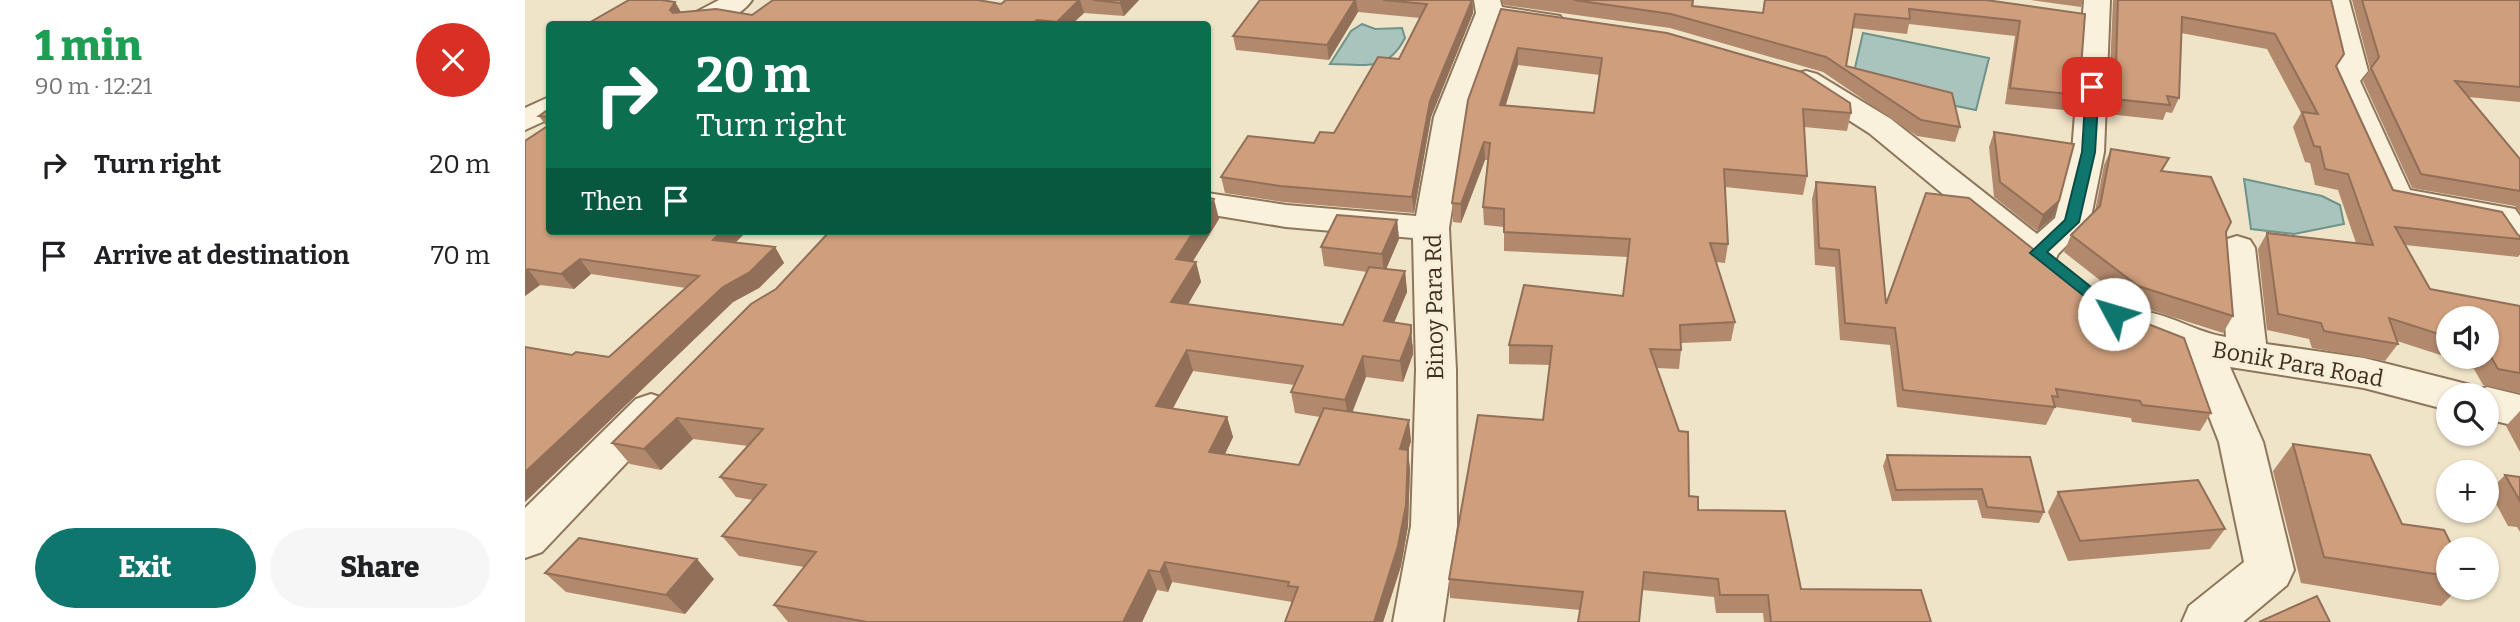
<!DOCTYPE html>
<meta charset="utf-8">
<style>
body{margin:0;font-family:Bitter,serif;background:#f6f6f6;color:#202124;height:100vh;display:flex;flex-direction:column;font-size:26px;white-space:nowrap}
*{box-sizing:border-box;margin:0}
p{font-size:23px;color:#757577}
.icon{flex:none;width:38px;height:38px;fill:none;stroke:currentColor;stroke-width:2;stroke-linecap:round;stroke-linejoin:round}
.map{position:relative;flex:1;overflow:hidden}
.side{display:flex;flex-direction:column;background:#fff;width:525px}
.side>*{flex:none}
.guide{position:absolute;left:21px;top:21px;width:665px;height:214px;border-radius:7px;box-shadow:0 2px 5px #0004;background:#0b6e4f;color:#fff;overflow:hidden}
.controls{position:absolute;left:1911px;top:306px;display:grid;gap:14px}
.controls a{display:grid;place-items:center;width:63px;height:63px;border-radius:50%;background:#fff;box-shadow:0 2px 5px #0004;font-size:35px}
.pin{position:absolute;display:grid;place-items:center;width:60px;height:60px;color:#fff;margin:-30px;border-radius:14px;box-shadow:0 4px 10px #0006}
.me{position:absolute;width:77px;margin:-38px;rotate:309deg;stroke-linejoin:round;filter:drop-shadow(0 0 5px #0008)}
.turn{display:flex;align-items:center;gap:24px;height:147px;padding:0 35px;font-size:32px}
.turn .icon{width:91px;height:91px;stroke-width:2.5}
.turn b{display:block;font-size:49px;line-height:60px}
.then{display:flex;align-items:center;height:66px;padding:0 35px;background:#0003;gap:14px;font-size:26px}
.round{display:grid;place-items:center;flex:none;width:74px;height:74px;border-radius:37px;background:#f6f6f6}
.overview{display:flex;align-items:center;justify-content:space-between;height:119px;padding:0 35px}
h1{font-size:42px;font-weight:800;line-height:52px;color:#1e9e55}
.action{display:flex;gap:14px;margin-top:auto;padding:14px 35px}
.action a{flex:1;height:80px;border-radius:42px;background:#0f766e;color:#fff;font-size:28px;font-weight:800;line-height:80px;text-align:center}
.action a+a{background:#f6f6f6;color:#202124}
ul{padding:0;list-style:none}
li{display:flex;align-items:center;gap:21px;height:91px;padding:0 35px}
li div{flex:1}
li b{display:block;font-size:26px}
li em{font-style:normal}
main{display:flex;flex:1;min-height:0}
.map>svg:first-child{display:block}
</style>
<main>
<section class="side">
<div class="overview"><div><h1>1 min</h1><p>90 m · 12:21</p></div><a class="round" style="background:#d93025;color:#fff"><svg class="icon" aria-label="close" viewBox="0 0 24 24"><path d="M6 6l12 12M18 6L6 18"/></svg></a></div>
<ul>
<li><svg class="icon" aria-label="right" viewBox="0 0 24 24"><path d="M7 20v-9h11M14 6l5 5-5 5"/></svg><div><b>Turn right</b></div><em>20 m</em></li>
<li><svg class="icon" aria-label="arrive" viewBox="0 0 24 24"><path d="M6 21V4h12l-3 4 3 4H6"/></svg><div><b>Arrive at destination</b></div><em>70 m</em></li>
</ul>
<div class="action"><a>Exit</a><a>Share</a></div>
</section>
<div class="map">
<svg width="1995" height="622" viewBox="0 0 1995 622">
<rect width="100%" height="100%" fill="#f0e4c8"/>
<path fill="#a9c4bc" stroke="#6f938a" stroke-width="2" d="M 837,24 L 850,29 L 877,28 L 880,38 C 862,73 840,64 805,64 L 826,31 Z
M 1338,33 L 1464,58 L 1451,110 L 1326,85 Z
M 1719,179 L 1797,196 L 1815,205 L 1819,224 L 1769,234 L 1726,229 Z"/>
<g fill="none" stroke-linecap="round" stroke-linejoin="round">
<defs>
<path id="minor" d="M 194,0 L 227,0 C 212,22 180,26 156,24 L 160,18 Z
M 949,0 L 975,0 L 977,7 L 1035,16 L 1039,22 L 1035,28 L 1025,30 L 975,23 L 941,117 L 924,228 L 931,370 L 932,526 L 918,622 L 868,622 L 886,526 L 891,370 L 888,238 L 761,227 L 682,214 L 682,193 L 761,205 L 891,216 L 909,117 L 951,13 Z
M 1559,0 L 1585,0 L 1579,152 L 1565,222 L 1533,254 L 1529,263 L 1516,267 L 1499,261 L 1344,133 L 1270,86 L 1266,80 L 1270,74 L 1281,71 L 1292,74 L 1366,119 L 1512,234 L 1530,218 L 1547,152 Z
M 1798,0 L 1824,0 L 1843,71 L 1835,81 L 1885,190 L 1990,209 L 1995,216 L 1995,253 L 1982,250 L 1966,226 L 1860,205 L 1805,80 L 1813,70 Z
M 24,97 L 24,119 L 0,130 L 0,108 Z
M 1712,236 L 1725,240 L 1730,248 L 1741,344 L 1839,358 L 1930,381 L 1945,385 L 1948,392 L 1962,387 L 1995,395 L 1995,427 L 1962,419 L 1962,396 L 1923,396 L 1923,410 L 1839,388 L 1705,367 L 1738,442 L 1769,570 L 1762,585 L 1718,622 L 1657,622 L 1664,606 L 1719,562 L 1694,442 L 1661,357 L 1599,333 L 1594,323 L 1599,313 C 1631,304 1668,333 1701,337 L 1694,248 L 1699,240 Z
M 126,394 L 141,399 L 147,410 L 141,421 L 17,552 L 0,558 L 0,508 L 111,399 Z"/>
</defs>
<use href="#minor" stroke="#8d765c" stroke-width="4"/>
<use href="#minor" fill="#faf1dc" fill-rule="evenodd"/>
</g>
<path fill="#b2896c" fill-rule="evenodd" d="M 481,0 L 614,0 L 599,16 L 559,13 L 547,24 L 62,24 L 150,2 L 156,12 L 227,15 L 476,4 Z
M 735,0 L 948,0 L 948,13 L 906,117 L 889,213 L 758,202 L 700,193 L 696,177 L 789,143 L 809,133 L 874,59 L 895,18 L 833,12 L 804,60 L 711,50 L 708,36 Z
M 976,0 L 1169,0 L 1168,6 L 1238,13 L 1239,0 L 1461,0 L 1560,14 L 1554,95 L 1548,111 L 1480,104 L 1490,36 L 1384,24 L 1382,34 L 1328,28 L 1321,66 L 1435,127 L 1430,142 L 1392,136 L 1298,72 L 1145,28 L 979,5 Z
M 1506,0 L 1558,0 L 1556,7 Z
M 1588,0 L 1806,0 L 1812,67 L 1868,190 L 1995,236 L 1995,254 L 1993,257 L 1880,245 L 1905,289 L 1995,306 L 1995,393 L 1958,385 L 1949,369 L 1936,366 L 1934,361 L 1872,341 L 1873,344 L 1860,361 L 1787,348 L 1784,339 L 1742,330 L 1733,249 L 1742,233 L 1831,243 L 1813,190 L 1790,185 L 1785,163 L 1780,162 L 1768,127 L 1776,113 L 1742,49 L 1656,33 L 1654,98 L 1647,113 L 1641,112 L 1638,120 L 1583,114 ZM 1923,318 L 1962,318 L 1962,357 L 1923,357 Z
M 1827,0 L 1995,0 L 1995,102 L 1943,97 L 1995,159 L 1995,212 L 1990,206 L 1887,188 L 1838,81 L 1845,69 Z
M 976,9 L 1326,113 L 1322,131 L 1279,127 L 1282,176 L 1278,195 L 1200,187 L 1203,244 L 1200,263 L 1191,262 L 1210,322 L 1206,341 L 1156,343 L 1156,350 L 1154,369 L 1132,368 L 1164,496 L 1173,510 L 1276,589 L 1406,622 L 1239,622 L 1238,613 L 1191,613 L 1189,597 L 1117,590 L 1055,610 L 925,598 L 924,579 L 1018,420 L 1025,365 L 984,364 L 984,345 L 1098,296 L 1103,257 L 979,251 L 979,227 L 959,225 L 958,207 L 963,160 L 960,160 L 936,223 L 928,222 L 927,203 ZM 993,65 L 1075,75 L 1069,113 L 981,105 Z
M 24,109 L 24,231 L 222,231 L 210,243 L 250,247 L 259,263 L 234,288 L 208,302 L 0,502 L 47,355 L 84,357 L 161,288 L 66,274 L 49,289 L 15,285 L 0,296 L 0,141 L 22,127 L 14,116 Z
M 1469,132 L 1534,201 L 1528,217 L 1512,231 L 1469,197 L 1464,147 Z
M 1586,149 L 1644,158 L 1637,171 L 1701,232 L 1708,316 L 1698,333 L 1604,303 L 1539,252 L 1546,235 L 1570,211 L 1579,165 Z
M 1291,182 L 1361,304 L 1686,413 L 1675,431 L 1607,422 L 1606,418 L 1530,407 L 1521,425 L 1372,407 L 1365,345 L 1315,340 L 1310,267 L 1290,265 L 1287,199 Z
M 694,219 L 668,261 L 671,262 L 676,282 L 663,304 L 818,325 L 842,272 L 799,266 L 796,247 L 872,220 L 874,239 L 861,269 L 880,271 L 882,292 L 869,322 L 888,345 L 888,354 L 878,382 L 841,377 L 827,412 L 886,441 L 883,451 L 885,470 L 883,526 L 876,566 L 858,622 L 760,622 L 767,602 L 647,582 L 643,592 L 632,590 L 617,622 L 263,622 L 249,605 L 279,567 L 214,556 L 197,536 L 228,500 L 211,497 L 195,477 L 223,446 L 168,439 L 136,470 L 105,464 L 87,443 L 251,289 ZM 668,371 L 769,385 L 766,392 L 770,413 L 795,417 L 774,465 L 700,454 L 708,437 L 702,417 L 647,409 Z
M 1995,411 L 1995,452 L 1981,426 Z
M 1768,444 L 1877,524 L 1923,550 L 1923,588 L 1934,588 L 1916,606 L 1776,583 L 1748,471 Z
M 1362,455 L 1519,512 L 1514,523 L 1457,518 L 1452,500 L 1367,501 L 1358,466 Z
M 1980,475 L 1995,477 L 1995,532 L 1992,527 L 1983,526 L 1964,491 Z
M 1533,492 L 1700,529 L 1685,549 L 1543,561 L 1523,512 Z
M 20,573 L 189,579 L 160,614 L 41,592 Z"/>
<path fill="#916f58" d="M 554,0 L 555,0 L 559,13 L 547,24 L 532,24 L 532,22 Z
M 597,0 L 614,0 L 599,16 L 595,3 Z
M 830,0 L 831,0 L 833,12 L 804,60 L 802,45 Z
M 947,0 L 948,13 L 906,117 L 889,213 L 887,197 L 905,101 Z
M 150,2 L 158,16 L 153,24 L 145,10 Z
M 993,48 L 993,65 L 975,122 L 975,105 Z
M 959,142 L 960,160 L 936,223 L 936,204 Z
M 689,199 L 694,219 L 656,280 L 651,259 L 669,231 L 682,231 L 682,209 Z
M 1534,201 L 1528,217 L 1512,231 L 1518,215 Z
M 872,220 L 874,239 L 859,274 L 857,254 Z
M 197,231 L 222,231 L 198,255 L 188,240 Z
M 250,247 L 259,263 L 234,288 L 208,302 L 0,502 L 0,472 L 198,287 Z
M 55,259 L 66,274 L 49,289 L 36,274 Z
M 671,262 L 676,282 L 652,323 L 646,302 Z
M 3,269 L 15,285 L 0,296 L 0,271 Z
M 880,271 L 882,292 L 861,342 L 859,321 Z
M 886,325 L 888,354 L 878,382 L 875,361 Z
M 662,350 L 668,371 L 638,427 L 631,406 Z
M 838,356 L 841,377 L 824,421 L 820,400 Z
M 702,417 L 708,437 L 691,472 L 684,452 Z
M 152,418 L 168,439 L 136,470 L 119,449 Z
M 884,420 L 886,441 L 883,451 L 885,470 L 883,526 L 876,566 L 858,622 L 849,622 L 875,449 Z
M 172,559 L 189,579 L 160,614 L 141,595 Z
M 640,562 L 647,582 L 643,592 L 635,572 Z
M 624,570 L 632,590 L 617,622 L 598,622 Z"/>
<path fill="#cf9f7d" stroke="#916f58" stroke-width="2" fill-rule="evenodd" d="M 104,0 L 136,0 L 150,2 L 145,10 L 148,13 L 191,9 L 227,15 L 248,0 L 453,0 L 476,4 L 481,0 L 554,0 L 532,22 L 512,20 L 507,24 L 62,24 Z
M 568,0 L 597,0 L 595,3 Z
M 735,0 L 830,0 L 802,45 L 708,36 Z
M 858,0 L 947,0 L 905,101 L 887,197 L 755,186 L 696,177 L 723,136 L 789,143 L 795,132 L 809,133 L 853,57 L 874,59 L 902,4 Z
M 1049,0 L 1168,0 L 1167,6 L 1238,13 L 1240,0 L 1461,0 L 1560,14 L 1554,95 L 1485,88 L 1495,21 L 1384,9 L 1385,19 L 1330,14 L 1321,66 L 1427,93 L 1435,127 L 1396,120 L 1301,57 L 1146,14 Z
M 1593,0 L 1806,0 L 1819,54 L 1811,66 L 1868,190 L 1977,212 L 1993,235 L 1995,236 L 1995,239 L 1870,227 L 1905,289 L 1995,306 L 1995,373 L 1973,369 L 1963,352 L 1962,352 L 1962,318 L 1923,318 L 1923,337 L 1864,318 L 1873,344 L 1799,331 L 1796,323 L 1753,314 L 1742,233 L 1848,245 L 1823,174 L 1800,169 L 1795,147 L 1789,146 L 1777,112 L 1793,114 L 1750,34 L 1657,17 L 1654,98 L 1642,96 L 1645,105 L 1590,99 Z
M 1837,0 L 1995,0 L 1995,87 L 1930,81 L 1995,159 L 1995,191 L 1896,174 L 1846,68 L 1854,57 Z
M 976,9 L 1142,33 L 1277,72 L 1325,103 L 1326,113 L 1278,109 L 1282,176 L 1199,169 L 1203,244 L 1185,243 L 1210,322 L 1155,325 L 1156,350 L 1125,349 L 1154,431 L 1163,432 L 1164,496 L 1173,497 L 1173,510 L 1260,511 L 1276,589 L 1396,590 L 1406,622 L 1246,622 L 1243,595 L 1195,595 L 1193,579 L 1119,572 L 1114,622 L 1053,622 L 1058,592 L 924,579 L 953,415 L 1018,420 L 1027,346 L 984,345 L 999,285 L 1098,296 L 1105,239 L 979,232 L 979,209 L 958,207 L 965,143 L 959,142 L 936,204 L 927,203 L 943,100 ZM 993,48 L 1077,58 L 1069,113 L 975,105 Z
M 24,109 L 24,117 L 14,116 Z
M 24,125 L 24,231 L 197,231 L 188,240 L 250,247 L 225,272 L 198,287 L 0,472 L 0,347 L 47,355 L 51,352 L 84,357 L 174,276 L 55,259 L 36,274 L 3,269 L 0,271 L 0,141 Z
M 1469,132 L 1549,144 L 1534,201 L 1518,215 L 1475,182 Z
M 1586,149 L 1644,158 L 1636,171 L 1686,177 L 1706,222 L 1701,232 L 1708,316 L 1613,286 L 1546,235 L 1575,206 Z
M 1291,182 L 1350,187 L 1361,304 L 1401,193 L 1444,198 L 1582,308 L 1659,338 L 1686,413 L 1617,405 L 1615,401 L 1531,389 L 1533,397 L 1527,396 L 1530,407 L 1378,390 L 1370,328 L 1320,323 L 1314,250 L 1294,248 Z
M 682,197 L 689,199 L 682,209 Z
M 812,215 L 872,220 L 857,254 L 796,247 Z
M 305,231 L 669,231 L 651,259 L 671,262 L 646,302 L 818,325 L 844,267 L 880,271 L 859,321 L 886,325 L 886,333 L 875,361 L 838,356 L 820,400 L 766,392 L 778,366 L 662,350 L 631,406 L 702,417 L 684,452 L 774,465 L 799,408 L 884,420 L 875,449 L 883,450 L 881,505 L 873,546 L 849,622 L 760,622 L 773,587 L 763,586 L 764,582 L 640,562 L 635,572 L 624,570 L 598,622 L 342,622 L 249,605 L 291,552 L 197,536 L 241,485 L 195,477 L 238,429 L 152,418 L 119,449 L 87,443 L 226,304 L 251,289 Z
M 1768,444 L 1845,455 L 1877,524 L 1919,530 L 1929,550 L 1923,550 L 1923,576 L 1799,557 Z
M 1362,455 L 1505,457 L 1519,512 L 1462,507 L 1457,489 L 1371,490 Z
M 1980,475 L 1995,477 L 1995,501 Z
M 1673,480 L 1700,529 L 1555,541 L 1533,492 Z
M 54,538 L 172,559 L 141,595 L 20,573 Z
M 1792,596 L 1805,622 L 1734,622 Z"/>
<path fill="#0f766e" stroke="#0a4d48" stroke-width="2" d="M 1567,83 L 1574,87 L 1570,152 L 1554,222 L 1522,252 L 1595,310 L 1595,318 L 1589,320 L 1505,253 L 1540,220 L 1557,152 L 1561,87 Z"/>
<g text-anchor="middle" stroke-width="6" stroke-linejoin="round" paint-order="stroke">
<g font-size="23" fill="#3d2e20" stroke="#f7eed8">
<text transform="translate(909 307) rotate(-91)" y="8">Binoy Para Rd</text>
<text transform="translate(1773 364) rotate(10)" y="8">Bonik Para Road</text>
</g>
</g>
</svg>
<div class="controls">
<a><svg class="icon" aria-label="sound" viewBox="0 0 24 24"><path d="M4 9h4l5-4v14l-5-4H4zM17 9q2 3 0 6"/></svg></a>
<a><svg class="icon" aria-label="search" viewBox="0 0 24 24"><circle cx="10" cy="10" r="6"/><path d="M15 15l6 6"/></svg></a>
<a>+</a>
<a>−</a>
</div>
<div class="pin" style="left:1567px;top:87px;background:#d93025"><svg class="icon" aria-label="arrive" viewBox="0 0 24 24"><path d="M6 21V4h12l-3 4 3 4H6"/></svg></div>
<svg class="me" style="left:1589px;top:314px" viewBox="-20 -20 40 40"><circle r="19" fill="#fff"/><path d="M0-13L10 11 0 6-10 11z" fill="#0f766e"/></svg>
<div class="guide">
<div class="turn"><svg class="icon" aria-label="right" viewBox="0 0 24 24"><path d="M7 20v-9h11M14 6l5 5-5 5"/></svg><div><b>20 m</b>Turn right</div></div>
<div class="then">Then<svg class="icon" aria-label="arrive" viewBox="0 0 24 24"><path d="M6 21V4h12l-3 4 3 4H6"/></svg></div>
</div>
</div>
</main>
